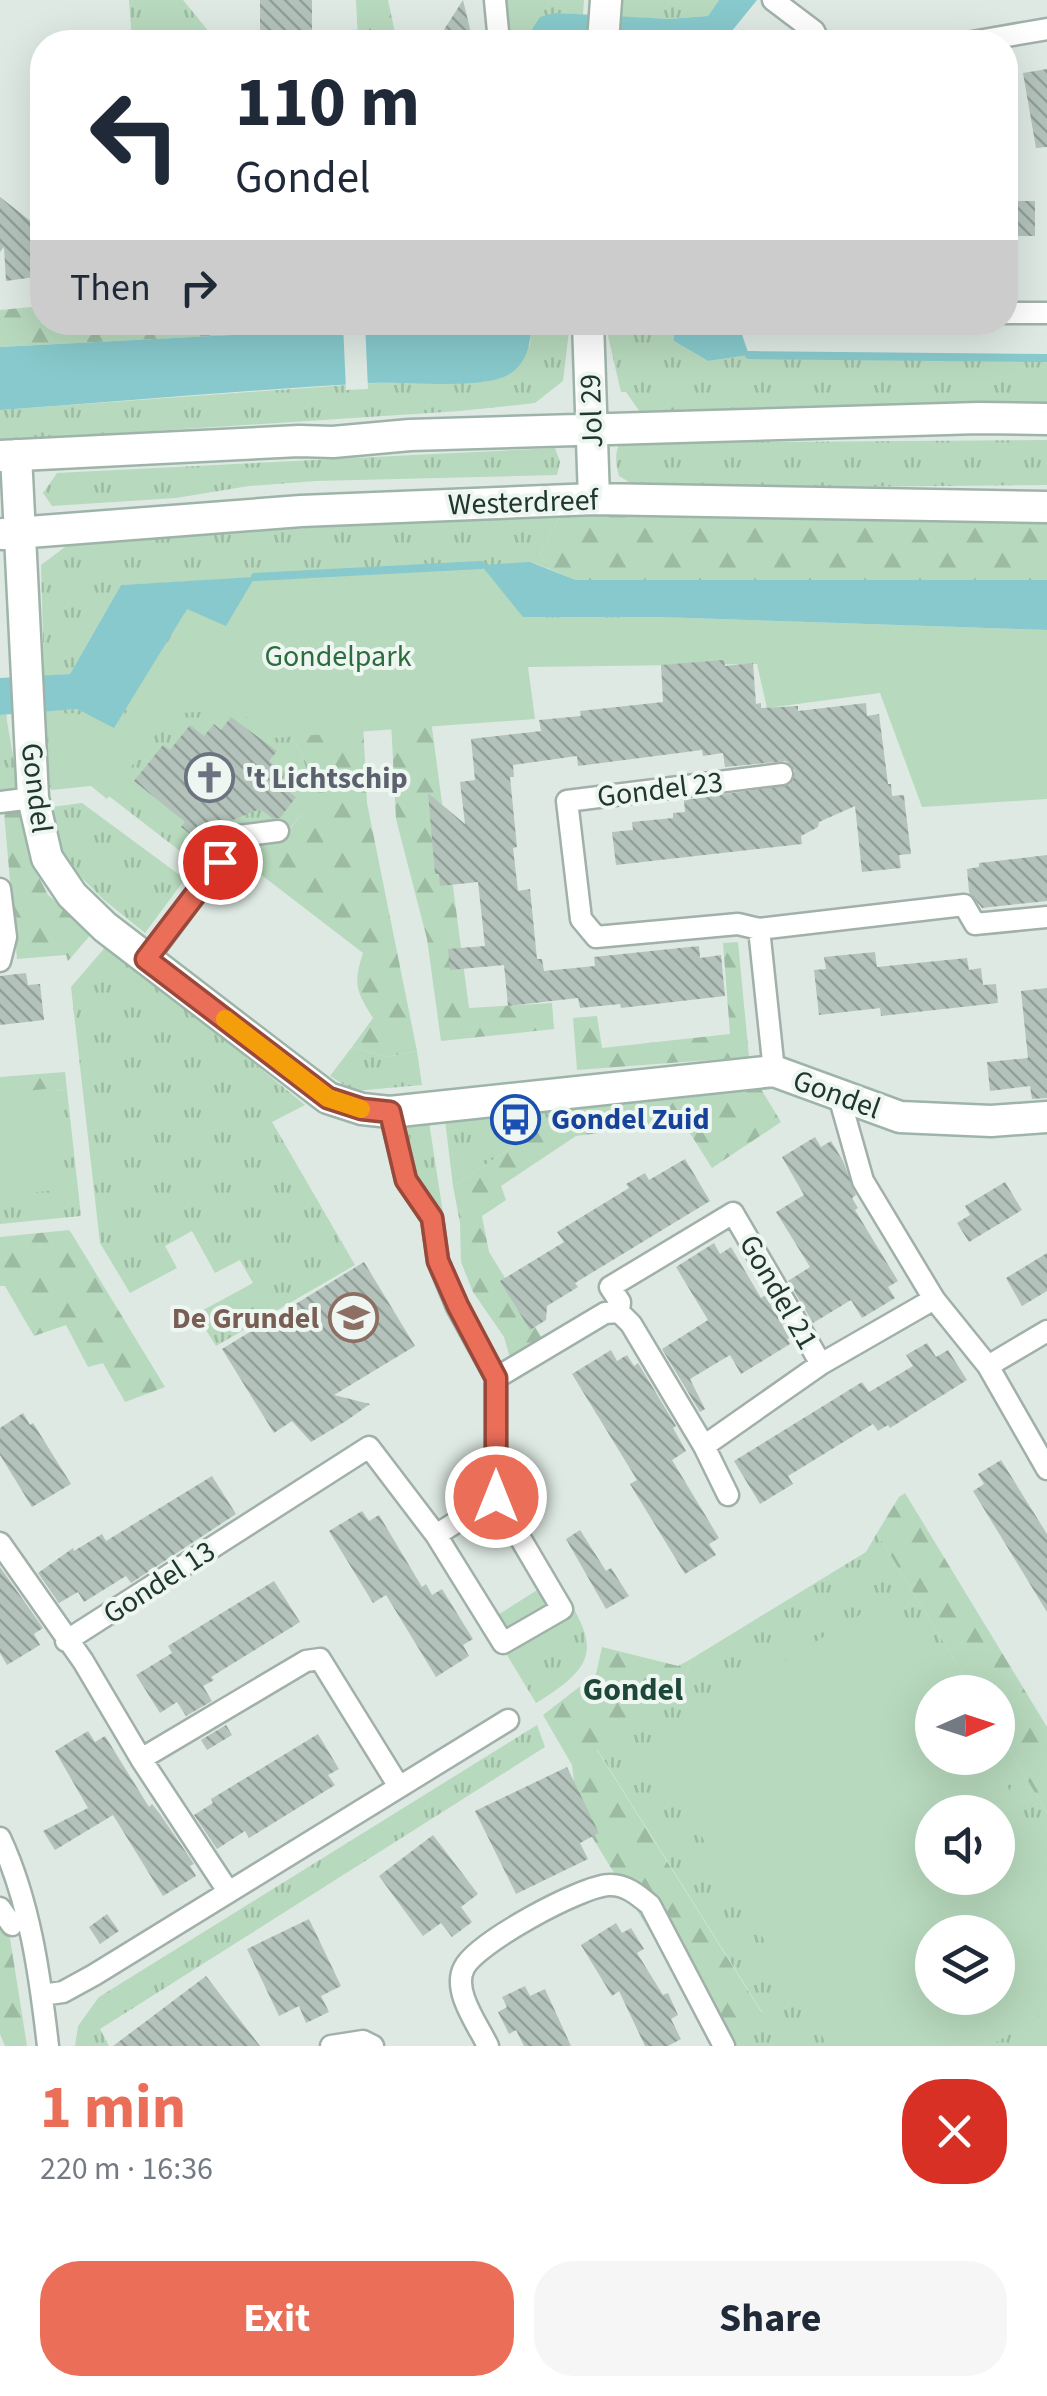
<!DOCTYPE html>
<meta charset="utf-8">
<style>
body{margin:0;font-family:"Source Sans 3",sans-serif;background:#f6f6f7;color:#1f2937;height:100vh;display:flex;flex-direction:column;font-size:38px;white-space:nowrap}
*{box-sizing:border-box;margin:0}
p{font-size:32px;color:#747a83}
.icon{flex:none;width:55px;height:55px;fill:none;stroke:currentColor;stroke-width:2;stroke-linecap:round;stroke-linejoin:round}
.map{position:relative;height:2046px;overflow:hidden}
.sheet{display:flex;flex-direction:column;background:#fff;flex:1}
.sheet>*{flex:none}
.hud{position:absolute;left:30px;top:30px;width:988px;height:305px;border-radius:40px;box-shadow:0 10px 40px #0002;background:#fff;color:#1f2937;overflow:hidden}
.needle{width:65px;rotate:87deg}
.tools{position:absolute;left:915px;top:1675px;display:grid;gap:20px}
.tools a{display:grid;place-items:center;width:100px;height:100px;border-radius:50%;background:#fff;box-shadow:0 10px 40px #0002;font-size:50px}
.pin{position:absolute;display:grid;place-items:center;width:85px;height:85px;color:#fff;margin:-42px;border:5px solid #fff;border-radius:50%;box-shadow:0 2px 10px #0007}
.me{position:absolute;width:110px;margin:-55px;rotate:0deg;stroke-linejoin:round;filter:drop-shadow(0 0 8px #0008)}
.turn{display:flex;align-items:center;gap:35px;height:210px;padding:0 40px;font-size:45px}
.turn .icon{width:130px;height:130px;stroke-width:2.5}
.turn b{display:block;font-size:70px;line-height:85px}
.then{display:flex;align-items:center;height:95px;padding:0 40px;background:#0003;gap:20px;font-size:38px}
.round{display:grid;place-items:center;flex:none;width:105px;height:105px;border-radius:40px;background:#f6f6f7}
.headline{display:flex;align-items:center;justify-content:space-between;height:170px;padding:0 40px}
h1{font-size:60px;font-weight:700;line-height:75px;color:#eb6e59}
.cta{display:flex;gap:20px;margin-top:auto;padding:20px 40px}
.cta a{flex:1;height:115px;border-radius:40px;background:#eb6e59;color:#fff;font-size:40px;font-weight:700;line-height:115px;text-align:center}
.cta a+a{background:#f6f6f7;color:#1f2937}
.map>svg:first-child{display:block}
</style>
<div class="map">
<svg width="1047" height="2046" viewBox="0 0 1047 2046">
<defs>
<pattern id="grass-tufts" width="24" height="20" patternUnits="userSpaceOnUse" patternTransform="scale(2.5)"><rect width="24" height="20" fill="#b7d9bd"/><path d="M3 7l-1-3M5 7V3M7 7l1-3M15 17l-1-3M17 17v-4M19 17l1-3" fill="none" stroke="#9dbba3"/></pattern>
<pattern id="forest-firs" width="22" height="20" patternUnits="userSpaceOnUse" patternTransform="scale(2.5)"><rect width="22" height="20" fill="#b7d9bd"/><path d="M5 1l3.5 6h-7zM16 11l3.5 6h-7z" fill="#9dbba3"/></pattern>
<pattern id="building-back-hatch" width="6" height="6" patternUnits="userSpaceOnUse" patternTransform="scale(2.5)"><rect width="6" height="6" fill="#b3c3bb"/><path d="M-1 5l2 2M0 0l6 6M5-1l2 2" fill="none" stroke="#919f98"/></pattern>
</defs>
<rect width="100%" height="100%" fill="#dee9e3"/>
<path fill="url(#grass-tufts)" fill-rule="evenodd" d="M 129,0 L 183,0 L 210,33 L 230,34 L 230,42 L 132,42 Z
M 504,0 L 584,0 L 583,15 L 557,13 L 531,31 L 530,42 L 505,42 Z
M 622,0 L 719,0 L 708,16 L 669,19 L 621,17 Z
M 532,323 L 570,323 L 563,381 L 535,403 L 460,411 L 0,441 L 0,410 L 374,383 L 485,382 L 530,345 Z
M 605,323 L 673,323 L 674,341 L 708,361 L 749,355 L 1047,358 L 1047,414 L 640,412 L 626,392 L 621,392 Z
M 1047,440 L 1047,485 L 641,489 L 619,476 C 616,466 614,453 620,443 Z
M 555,448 L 560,462 L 557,475 L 316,481 L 249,486 L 176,498 L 52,506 L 43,493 L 57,473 Z
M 498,515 L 561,515 L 540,553 L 547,568 L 530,562 L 523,617 L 659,617 L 1047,630 L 1047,653 L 758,662 L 241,660 L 302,753 L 320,792 L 285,834 L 259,831 L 238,857 L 202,856 L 193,861 L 92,783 L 48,788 L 45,711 L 77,709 L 114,727 L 187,608 L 254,578 L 121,585 L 70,674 L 44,676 L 41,565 L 69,544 Z
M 0,715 L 6,715 L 19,791 L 0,793 Z
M 82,803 L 185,879 L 145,933 L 104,900 L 61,857 L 51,807 Z
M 108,944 L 305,1105 L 272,1122 L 355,1265 L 216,1346 L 196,1314 L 253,1283 L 240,1260 L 215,1273 L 192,1231 L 165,1246 L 177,1268 L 130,1293 L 100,1243 L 71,987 Z
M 352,1047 L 386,1057 L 417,1051 L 422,1085 L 354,1091 L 330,1076 Z
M 67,1090 L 81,1216 L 0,1224 L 0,1096 Z
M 578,1104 L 453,1186 L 445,1120 Z
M 429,1122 L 445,1226 L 411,1167 L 400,1141 L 406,1124 Z
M 877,1533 L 974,1692 L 932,1692 L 932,1758 L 998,1758 L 998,1731 L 1047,1813 L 1047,2046 L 725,2046 L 715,2038 L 762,2012 L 597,1749 L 680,1696 L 691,1659 L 866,1552 ZM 932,1812 L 998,1812 L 998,1878 L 932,1878 ZM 932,1932 L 998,1932 L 998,1998 L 932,1998 Z
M 556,1578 C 594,1642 607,1660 536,1703 L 487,1622 Z
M 537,1725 L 545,1747 L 100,2029 L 109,2046 L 75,2046 L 78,2026 L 99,1997 Z"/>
<path fill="url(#forest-firs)" d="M 356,0 L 388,0 L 397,42 L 358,42 Z
M 42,306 L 42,322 L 345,322 L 345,329 L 0,347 L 0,310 Z
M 1047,512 L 1047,580 L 576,580 L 547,568 L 540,553 L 561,515 Z
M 358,620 L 367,803 L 417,1051 L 386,1057 L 352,1047 L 373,1018 C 356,991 353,984 363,953 L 238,857 L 259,831 L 286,834 L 319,792 L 302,753 L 241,660 Z
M 431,720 L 469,1008 L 552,1003 L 554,1029 L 441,1041 L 427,939 L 396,819 L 391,721 Z
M 22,810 L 29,858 L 48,895 L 93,932 L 68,961 L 66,955 L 17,959 L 4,813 Z
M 738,942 L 749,1057 L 577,1070 L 573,1018 L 597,1016 L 602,1048 L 730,1034 L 723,943 Z
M 65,1072 L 67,1090 L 0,1096 L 0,1077 Z
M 761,1089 L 781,1122 L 712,1168 L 683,1122 L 576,1136 L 501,1186 L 506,1200 L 482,1216 L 489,1252 L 542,1338 L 510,1358 L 504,1337 L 473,1292 L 461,1262 L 460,1223 L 453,1186 L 578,1104 Z
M 69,1230 L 72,1234 L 165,1387 L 125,1402 L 103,1363 L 88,1367 L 66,1325 L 34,1336 L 5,1286 L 0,1286 L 0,1237 Z
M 905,1493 L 1047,1727 L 1047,1813 L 998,1731 L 998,1692 L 974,1692 L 877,1533 L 899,1497 Z
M 602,1647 L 678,1666 L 691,1659 L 680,1696 L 597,1750 L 762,2013 L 715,2038 L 578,1814 L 572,1765 L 543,1715 L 596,1674 Z
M 0,1916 L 9,1932 L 27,2046 L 5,2046 L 0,2034 Z"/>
<path fill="#b7d9bd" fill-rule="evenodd" d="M 474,572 L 514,621 L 1047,633 L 1047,799 L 922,807 L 880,693 L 767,708 L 757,664 L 528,667 L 535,719 L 273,738 L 236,709 L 171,714 L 107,799 L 91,786 L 51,790 L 47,714 L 76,713 L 116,730 L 189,606 L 231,625 L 258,583 Z
M 53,1088 L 60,1190 L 0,1195 L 0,1094 Z
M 893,1595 L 951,1692 L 932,1692 L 932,1758 L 990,1758 L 1047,1852 L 1047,2012 L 990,2046 L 828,2046 L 646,1744 ZM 932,1812 L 998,1812 L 998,1878 L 932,1878 ZM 932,1932 L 998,1932 L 998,1998 L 932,1998 Z"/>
<path fill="#87c9cc" d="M 719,0 L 757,0 L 723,42 L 565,40 L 530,42 L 531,31 L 540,17 L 556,13 L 669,19 L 708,16 Z
M 406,322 L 532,323 C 530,344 528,363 508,375 C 479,390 407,381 372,383 C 248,390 124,401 0,410 L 0,347 L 402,326 Z
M 673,323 L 738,323 L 749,355 L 708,361 L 674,341 Z
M 530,562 L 576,580 L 1047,580 L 1047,630 L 659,617 L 523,617 L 481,565 Z
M 255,577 L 226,626 L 187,609 L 114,728 L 77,709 L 0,715 L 0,678 L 70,674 L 121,585 Z"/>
<path fill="#dee9e3" d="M 365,323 L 368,389 L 346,390 L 343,324 Z"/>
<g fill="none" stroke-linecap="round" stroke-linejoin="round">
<path stroke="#87c9cc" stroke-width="8" d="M 749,355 L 1047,358
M 255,577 L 481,565"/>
</g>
<path fill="url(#building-back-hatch)" d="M 260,0 L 312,0 L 312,42 L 260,42 Z
M 463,0 L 471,33 L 465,42 L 436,42 Z
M 1047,69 L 1047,147 L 1036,148 L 1023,73 Z
M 0,197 L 42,230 L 42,276 L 6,281 L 4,247 L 0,252 Z
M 1005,201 L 1035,201 L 1035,236 L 1005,236 Z
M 724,660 L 725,666 L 753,663 L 756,704 L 761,703 L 761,708 L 798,706 L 798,711 L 866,703 L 867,716 L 879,714 L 888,784 L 891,784 L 892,796 L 904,795 L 905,805 L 911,854 L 899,855 L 901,868 L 862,872 L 855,806 L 819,822 L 818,827 L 801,836 L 802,844 L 616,865 L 612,832 L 633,830 L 632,822 L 673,818 L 673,813 L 685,812 L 684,800 L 789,785 L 795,771 L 786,761 L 725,767 L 723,753 L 703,756 L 702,750 L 578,766 L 577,756 L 513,765 L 514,777 L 510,777 L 517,847 L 513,848 L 518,891 L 530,889 L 537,959 L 542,959 L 544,971 L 595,966 L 594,957 L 699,946 L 700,958 L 721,955 L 725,996 L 621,1008 L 620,1004 L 580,1008 L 578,998 L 508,1006 L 504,965 L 450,970 L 448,949 L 485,946 L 478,882 L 440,886 L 439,874 L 435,874 L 428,793 L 465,824 L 460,782 L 475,780 L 471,739 L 541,731 L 539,720 L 581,716 L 580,711 L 663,702 L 661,665 Z
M 231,717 L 277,751 L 269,761 L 286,774 L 279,784 L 296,797 L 280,818 L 272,818 L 260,809 L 218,826 L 203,844 L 181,827 L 185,822 L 134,781 L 163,745 L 170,750 L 190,725 L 204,736 L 214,724 L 221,730 Z
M 1047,855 L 1047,901 L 982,908 L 969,892 L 967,869 L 979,867 L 979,863 Z
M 875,952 L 877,967 L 967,958 L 969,970 L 981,968 L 983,985 L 996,984 L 998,1003 L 881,1016 L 880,1008 L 819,1015 L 814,970 L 826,969 L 824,957 Z
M 26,973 L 28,985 L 40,984 L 44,1020 L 0,1025 L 0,976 Z
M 1047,988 L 1047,1098 L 1032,1099 L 1030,1086 L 990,1091 L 987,1062 L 1028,1058 L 1021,991 Z
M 815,1137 L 821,1147 L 831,1141 L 843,1161 L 856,1195 L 852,1198 L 858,1208 L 855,1210 L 898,1281 L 888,1287 L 895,1298 L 862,1318 L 851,1300 L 813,1323 L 788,1281 L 810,1267 L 776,1212 L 804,1195 L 782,1157 Z
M 685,1159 L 710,1201 L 575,1283 L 578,1287 L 547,1306 L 546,1320 L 530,1330 L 500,1281 L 564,1242 L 557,1232 L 629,1188 L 626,1184 L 645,1173 L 649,1180 Z
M 1005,1182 L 1022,1210 L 969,1242 L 957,1223 L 970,1215 L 965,1206 Z
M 714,1243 L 720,1254 L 731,1247 L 761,1298 L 765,1295 L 790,1338 L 787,1339 L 790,1344 L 741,1374 L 730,1355 L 690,1379 L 705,1409 L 700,1412 L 662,1349 L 708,1320 L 676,1267 Z
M 1047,1253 L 1047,1291 L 1022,1306 L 1006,1278 Z
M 364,1262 L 415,1346 L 334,1395 L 370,1404 L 346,1421 L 311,1442 L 292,1421 L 274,1433 L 222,1349 Z
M 927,1343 L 936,1357 L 948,1350 L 967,1380 L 890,1428 L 888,1425 L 878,1431 L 873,1424 L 788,1476 L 793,1484 L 760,1504 L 734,1461 L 862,1382 L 869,1392 L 913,1366 L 906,1355 Z
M 611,1350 L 617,1361 L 627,1355 L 634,1366 L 638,1363 L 676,1426 L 673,1428 L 686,1451 L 672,1460 L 719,1538 L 709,1544 L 716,1555 L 685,1574 L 630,1484 L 637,1480 L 572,1374 Z
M 23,1413 L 30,1425 L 33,1423 L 71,1484 L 32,1507 L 0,1455 L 0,1428 Z
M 1001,1460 L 1047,1534 L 1047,1612 L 973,1491 L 984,1484 L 978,1474 Z
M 212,1476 L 236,1514 L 131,1583 L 126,1576 L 84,1602 L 78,1592 L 59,1603 L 38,1573 L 73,1548 L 74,1551 L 102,1534 L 106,1541 Z
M 362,1511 L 369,1521 L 379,1515 L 422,1587 L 426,1584 L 432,1595 L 442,1589 L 473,1639 L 463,1645 L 469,1656 L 436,1677 L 386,1595 L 373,1603 L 329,1531 Z
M 580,1530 L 606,1571 L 611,1568 L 629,1596 L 606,1609 L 566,1539 Z
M 0,1567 L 43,1628 L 34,1634 L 40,1645 L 7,1665 L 0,1653 Z
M 274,1581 L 300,1622 L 211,1677 L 214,1680 L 203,1686 L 212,1701 L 186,1716 L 177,1702 L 160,1713 L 136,1675 L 172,1653 L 168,1646 Z
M 226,1725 L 232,1735 L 207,1750 L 201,1740 Z
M 88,1731 L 95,1742 L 105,1736 L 149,1807 L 152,1804 L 160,1814 L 194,1864 L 190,1866 L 196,1876 L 163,1896 L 113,1815 L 55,1850 L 43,1831 L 88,1808 L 55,1751 Z
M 318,1734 L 339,1769 L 328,1775 L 335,1785 L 249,1838 L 245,1831 L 217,1849 L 194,1815 L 213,1803 L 211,1799 Z
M 567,1767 L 599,1833 L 580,1843 L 588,1859 L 516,1894 L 475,1811 Z
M 433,1835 L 478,1894 L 461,1907 L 472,1922 L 452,1937 L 441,1923 L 423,1936 L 379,1876 Z
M 107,1914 L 119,1931 L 100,1944 L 89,1927 Z
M 309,1919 L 341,1986 L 321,1996 L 329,2012 L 306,2023 L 299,2006 L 279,2016 L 247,1949 Z
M 616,1923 L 622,1933 L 631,1928 L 644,1949 L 637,1953 L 663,1995 L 668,1993 L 678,2015 L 671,2019 L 681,2039 L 668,2046 L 645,2046 L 619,1991 L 612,1996 L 581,1945 Z
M 206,1976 L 260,2046 L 113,2046 L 153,2016 Z
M 525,1986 L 530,1996 L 545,1989 L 571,2046 L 524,2046 L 516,2030 L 509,2034 L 498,2012 L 507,2007 L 502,1997 Z"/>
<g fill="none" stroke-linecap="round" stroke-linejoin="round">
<defs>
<path id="street" d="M 495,0 L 499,42
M 773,0 L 814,31 L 819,42
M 972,42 L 1047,29
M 1005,313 L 1047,313
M 0,802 L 33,798
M 0,889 L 6,937 L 0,961
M 759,929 L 964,905 L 975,924 L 1047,917
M 147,959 L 239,836 L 278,831
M 774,1071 L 759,929 L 738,924 L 596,937 L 581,919 L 567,801 L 782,774
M 839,1096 L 863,1181 L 934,1299 L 988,1366 L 1047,1469
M 390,1112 L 406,1180 L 432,1218 L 438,1261 L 457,1307 L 496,1378 L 496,1497 L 562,1609 L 503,1643 L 436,1535 L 496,1497
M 619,1312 L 620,1302 L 610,1287 L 733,1213 L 821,1364
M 988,1366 L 1047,1331
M 496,1378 L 605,1313 L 619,1312 L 631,1324 L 704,1446 L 821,1364 L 934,1299
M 704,1446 L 728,1495
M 0,1543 L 83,1661 L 141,1759 L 306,1661 L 320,1659 L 398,1785
M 66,1641 L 369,1447 L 436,1535
M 141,1759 L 228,1891
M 0,1838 C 30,1902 40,1976 48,2046
M 0,1908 L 12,1925
M 42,1995 L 63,1992 L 94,1975 L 508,1720
M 331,2046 L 363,2041 L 373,2046
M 488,2046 C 478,2025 452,1991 464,1968 C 476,1943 581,1886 609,1885 C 625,1884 638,1895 650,1905 L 724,2046"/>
<path id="secondary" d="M 603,42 L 606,0
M 588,322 L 594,499
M 16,455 L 33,798 L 47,858 L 72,895 L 105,927 L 328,1098 L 362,1109 L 390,1112 L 774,1071 L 900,1117 L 991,1121 L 1047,1117
M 0,456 L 299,441 L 333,442 L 410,435 L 979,418 L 1047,419
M 3,534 L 301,511 L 594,499 L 1047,507"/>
</defs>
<use href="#street" stroke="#a1b0a9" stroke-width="25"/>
<use href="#secondary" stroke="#9eb4a9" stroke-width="35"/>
<use href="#street" stroke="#fff" stroke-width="20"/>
<use href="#secondary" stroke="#fff" stroke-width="30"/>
</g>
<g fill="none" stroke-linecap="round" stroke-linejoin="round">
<defs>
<path id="route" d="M 220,862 L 146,959 L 328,1098 L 362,1109 L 390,1112 L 406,1180 L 432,1218 L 438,1261 L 458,1306 L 496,1378 L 496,1497"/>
</defs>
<use href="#route" stroke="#99483a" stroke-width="25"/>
<use href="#route" stroke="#eb6e59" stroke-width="18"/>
<path stroke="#f59e0b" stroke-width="18" d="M 225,1019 L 328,1098 L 361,1109"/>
</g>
<defs>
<symbol id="church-ring" viewBox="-11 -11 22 22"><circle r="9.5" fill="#eef6f1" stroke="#6b7280" stroke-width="1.5"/><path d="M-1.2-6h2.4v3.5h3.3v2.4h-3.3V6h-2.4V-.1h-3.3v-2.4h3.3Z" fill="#6b7280"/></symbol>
<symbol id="bus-ring" viewBox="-11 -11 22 22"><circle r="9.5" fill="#eef6f1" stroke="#1a4fb4" stroke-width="1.5"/><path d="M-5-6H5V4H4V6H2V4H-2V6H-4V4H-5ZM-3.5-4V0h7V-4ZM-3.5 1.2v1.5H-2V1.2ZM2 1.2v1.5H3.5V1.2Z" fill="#1a4fb4"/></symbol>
<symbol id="school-ring" viewBox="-11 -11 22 22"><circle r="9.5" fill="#eef6f1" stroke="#8d6e63" stroke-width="1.5"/><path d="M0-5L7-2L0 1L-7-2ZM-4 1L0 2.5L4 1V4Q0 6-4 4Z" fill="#8d6e63"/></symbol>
</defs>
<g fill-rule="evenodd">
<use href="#church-ring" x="182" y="750" width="55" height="55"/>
<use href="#bus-ring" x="488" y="1092" width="55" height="55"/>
<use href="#school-ring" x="326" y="1290" width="55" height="55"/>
</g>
<g text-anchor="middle" stroke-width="8" stroke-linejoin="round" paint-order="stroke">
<g font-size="30" fill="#20372f" stroke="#eef6f1">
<text transform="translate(591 411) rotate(-92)" y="10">Jol 29</text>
<text transform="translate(523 502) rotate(-2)" y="10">Westerdreef</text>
<text transform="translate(37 788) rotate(83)" y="10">Gondel</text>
<text transform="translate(660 789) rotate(-7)" y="10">Gondel 23</text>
<text transform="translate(837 1094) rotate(20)" y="10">Gondel</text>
<text transform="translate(779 1292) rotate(60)" y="10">Gondel 21</text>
<text transform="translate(159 1582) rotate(-33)" y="10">Gondel 13</text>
</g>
<g font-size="30" fill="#2c6c3e" stroke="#eef6f1">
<text x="338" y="666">Gondelpark</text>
</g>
<g font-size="30" font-weight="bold" fill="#5b616d" stroke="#eef6f1" text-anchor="start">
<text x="245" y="788">'t Lichtschip</text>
</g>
<g font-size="30" font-weight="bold" fill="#164399" stroke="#eef6f1" text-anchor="start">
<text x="551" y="1129">Gondel Zuid</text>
</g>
<g font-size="30" font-weight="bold" fill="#785e54" stroke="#eef6f1" text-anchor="end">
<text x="319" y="1328">De Grundel</text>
</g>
<g font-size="32" font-weight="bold" fill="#1d4839" stroke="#eef6f1">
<text x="633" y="1700">Gondel</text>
</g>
</g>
</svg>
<div class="tools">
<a><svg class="needle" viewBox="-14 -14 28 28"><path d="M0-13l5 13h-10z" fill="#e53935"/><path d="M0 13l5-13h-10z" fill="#747a83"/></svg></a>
<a><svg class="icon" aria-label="sound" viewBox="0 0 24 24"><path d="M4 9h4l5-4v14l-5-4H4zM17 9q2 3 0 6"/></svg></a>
<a><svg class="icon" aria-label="layers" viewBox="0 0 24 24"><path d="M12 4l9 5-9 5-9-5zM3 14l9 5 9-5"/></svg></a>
</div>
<div class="pin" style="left:220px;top:862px;background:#d93025"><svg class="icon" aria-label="arrive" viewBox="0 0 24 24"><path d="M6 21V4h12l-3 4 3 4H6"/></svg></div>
<svg class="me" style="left:496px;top:1497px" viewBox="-20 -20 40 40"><circle r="17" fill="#eb6e59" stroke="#fff" stroke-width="3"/><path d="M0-11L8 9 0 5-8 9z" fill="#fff"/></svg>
<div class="hud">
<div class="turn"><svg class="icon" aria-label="left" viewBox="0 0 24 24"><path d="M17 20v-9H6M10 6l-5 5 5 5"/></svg><div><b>110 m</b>Gondel</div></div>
<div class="then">Then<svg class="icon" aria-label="right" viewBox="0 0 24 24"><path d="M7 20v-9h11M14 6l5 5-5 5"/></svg></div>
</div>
</div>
<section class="sheet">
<div class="headline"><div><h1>1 min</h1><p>220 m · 16:36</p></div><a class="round" style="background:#d93025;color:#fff"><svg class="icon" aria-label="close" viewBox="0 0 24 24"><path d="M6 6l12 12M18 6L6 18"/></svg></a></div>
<div class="cta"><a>Exit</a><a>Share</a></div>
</section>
